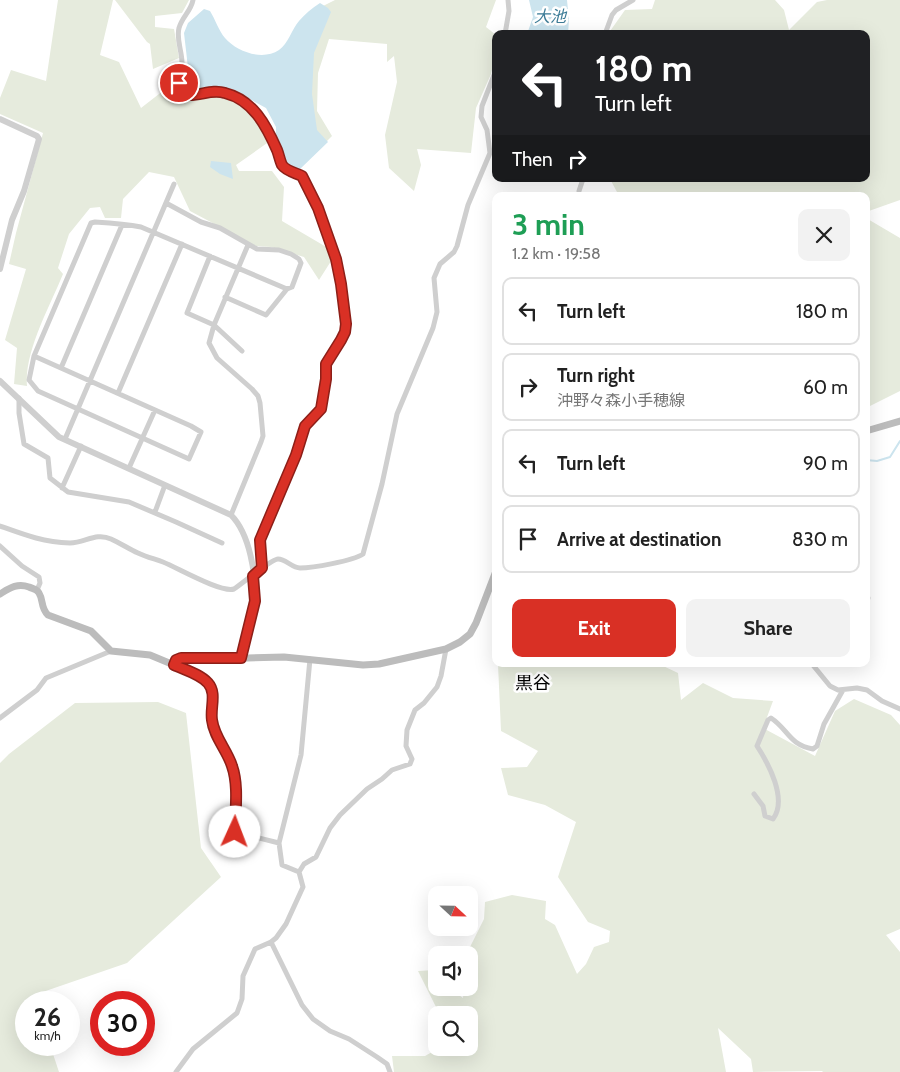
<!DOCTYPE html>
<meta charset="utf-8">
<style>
body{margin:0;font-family:Cabin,"Noto Sans JP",sans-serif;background:#f2f2f2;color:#222;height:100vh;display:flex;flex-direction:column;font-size:19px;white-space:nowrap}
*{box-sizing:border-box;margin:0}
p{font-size:16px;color:#767676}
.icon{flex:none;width:28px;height:28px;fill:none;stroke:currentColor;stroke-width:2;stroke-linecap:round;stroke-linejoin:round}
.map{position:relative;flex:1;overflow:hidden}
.sheet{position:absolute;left:492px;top:192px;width:378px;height:475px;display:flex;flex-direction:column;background:#fff;border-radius:10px;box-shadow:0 5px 20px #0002}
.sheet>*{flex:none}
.guide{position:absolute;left:492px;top:30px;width:378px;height:152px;border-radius:10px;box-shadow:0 5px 20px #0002;background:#202124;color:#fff;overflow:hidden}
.needle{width:32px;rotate:112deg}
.tools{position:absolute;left:428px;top:886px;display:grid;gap:10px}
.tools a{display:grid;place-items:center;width:50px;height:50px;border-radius:10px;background:#fff;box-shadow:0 5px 20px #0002;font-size:25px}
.speed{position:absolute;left:15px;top:991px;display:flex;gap:10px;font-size:25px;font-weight:700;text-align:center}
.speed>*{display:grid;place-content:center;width:65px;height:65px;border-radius:50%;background:#fff;box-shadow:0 5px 20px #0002;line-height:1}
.speed small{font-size:12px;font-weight:400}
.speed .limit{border:8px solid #d22;background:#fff;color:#111}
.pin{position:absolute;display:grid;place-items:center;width:42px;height:42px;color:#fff;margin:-21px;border:2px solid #fff;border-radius:50%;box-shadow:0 1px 5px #0007}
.me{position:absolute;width:55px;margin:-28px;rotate:2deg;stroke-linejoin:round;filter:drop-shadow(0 0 4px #0008)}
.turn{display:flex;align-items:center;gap:18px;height:105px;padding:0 20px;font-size:22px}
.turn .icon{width:65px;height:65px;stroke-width:2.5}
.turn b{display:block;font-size:35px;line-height:42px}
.then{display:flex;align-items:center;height:48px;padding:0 20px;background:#0003;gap:10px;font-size:19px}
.round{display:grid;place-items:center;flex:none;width:52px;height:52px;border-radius:10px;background:#f2f2f2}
.overview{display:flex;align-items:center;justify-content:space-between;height:85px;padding:0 20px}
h1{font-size:30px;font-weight:700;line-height:38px;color:#1e9e55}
.cta{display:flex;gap:10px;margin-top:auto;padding:10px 20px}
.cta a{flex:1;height:58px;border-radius:10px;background:#d93025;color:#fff;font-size:20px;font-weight:700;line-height:58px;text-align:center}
.cta a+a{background:#f2f2f2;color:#222}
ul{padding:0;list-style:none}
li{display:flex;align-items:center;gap:15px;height:68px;margin:0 10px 8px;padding:0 10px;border:2px solid #e0e0e0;border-radius:10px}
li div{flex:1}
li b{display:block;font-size:19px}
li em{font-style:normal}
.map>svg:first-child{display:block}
</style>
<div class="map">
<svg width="900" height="1072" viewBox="0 0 900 1072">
<rect width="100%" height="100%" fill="#fff"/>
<path fill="#e6ebdd" d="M 58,0 L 113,0 L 100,55 L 119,62 L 141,108 L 168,87 L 193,98 L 222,95 L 243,106 L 264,127 L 270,141 L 236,165 L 239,171 L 272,171 L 284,187 L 282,221 L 328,248 L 333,258 L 319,280 L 304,257 L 271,247 L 256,246 L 190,211 L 174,177 L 149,172 L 123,199 L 121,218 L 105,218 L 100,207 L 90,208 L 69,234 L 58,268 L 63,274 C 50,306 24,352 27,386 L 14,384 L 17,348 L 5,340 L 26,269 L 9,264 L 16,233 L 43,133 L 0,114 L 0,98 L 11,70 L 46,81 Z
M 115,0 L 189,0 L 182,13 L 155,16 L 155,27 L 174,29 L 179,58 L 153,69 L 150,44 L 147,42 Z
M 335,0 L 496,0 L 486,27 L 496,35 L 496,53 L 491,74 L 476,108 L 471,153 L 417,149 L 421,165 L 414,191 L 389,168 L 385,135 L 397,82 L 394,56 L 387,62 L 387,44 L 329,39 L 318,73 L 317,111 L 332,136 L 324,144 L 306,117 L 307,55 L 323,6 Z
M 655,0 L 775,0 L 784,10 L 789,30 L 817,2 L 827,0 L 900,0 L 900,200 L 866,212 L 866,196 L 609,196 L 617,192 L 610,179 L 866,179 L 866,34 L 608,34 L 625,10 L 652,9 Z
M 866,218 L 900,238 L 900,391 L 866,408 Z
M 498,664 L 659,664 L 678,673 L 681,700 L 703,683 L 733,698 L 773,701 L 763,728 L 815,756 L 835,711 L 854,699 L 891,715 L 900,725 L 900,929 L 886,935 L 900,952 L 900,1072 L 823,1072 L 822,1071 L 753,1072 L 751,1059 L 718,1028 L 726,1072 L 394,1072 L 392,1056 L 425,1056 L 439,1048 L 469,1048 L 469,1015 L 440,1015 L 418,971 L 435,970 L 436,988 L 449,988 L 463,998 L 464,988 L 469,988 L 470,947 L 484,919 L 485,902 L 512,895 L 546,901 L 545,919 L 555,925 L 577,974 L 586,964 L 594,947 L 609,942 L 610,931 L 588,922 L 558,877 L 576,822 L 545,805 L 508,795 L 501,768 L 527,767 L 538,751 L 501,731 Z
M 158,702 L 186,713 L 201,848 L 221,877 L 127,963 L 34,995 L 36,1002 L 26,1002 L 26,1045 L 50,1045 L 59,1072 L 0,1072 L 0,763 L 9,754 L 75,703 Z"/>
<path fill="#cce4ee" d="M 529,0 L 567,0 L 569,20 L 568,34 L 527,34 L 533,17 Z
M 320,3 L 328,8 L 331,12 L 314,53 L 312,94 L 317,130 L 328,142 L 299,170 L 291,167 L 284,159 L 276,143 L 276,127 L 266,108 L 242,95 L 220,86 L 199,91 L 190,85 L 184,33 L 188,23 L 204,9 L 210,11 C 215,19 219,31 225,38 C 237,52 263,61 279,50 C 288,44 292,29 299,21 C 305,14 312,8 320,3 Z
M 211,161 L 231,163 L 233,179 L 220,174 L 210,167 Z"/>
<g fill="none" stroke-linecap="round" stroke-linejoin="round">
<path stroke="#cce4ee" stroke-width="2" d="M 866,460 L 877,461 L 890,457 L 900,441"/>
<path stroke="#cfcfcf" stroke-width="5" d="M 193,0 C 191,11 182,17 179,28 C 176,39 182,51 182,63 C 182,69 180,76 179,83 L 186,93 L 190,95 L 223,92 L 240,99 L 247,104 L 261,117 L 267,128 L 282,165 L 287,169 L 302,176 L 318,208 L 336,259 L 341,284 L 346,324 L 345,332 L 341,340 L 327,364 L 326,379 L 321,409 L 305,426 L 296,455 L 260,540 L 262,568
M 505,34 L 509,11 L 508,0
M 605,34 L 612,15 L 616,10 L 633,0
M 579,191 L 583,179
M 166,203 L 201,222 L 220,228 L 257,249 L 279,250 L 291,254 L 299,259 L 301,263 L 292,287 L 287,289 L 266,315 L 225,297
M 210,256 L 187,313 L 214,325 L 242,351
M 34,356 L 191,426 L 201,432 L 189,459 L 38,391 L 29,380 L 34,356 L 91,223 L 95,222 C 111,223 126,224 141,227 L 287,289
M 61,368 L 122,225
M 118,393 L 182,244
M 19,398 L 19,413 L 24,444 L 48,458 L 50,478 L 68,492 L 129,502 L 176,522 L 222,543
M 65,439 L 174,184
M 129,468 L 155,410
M 62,488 L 81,446
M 155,512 L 165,485
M 231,515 L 261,442 L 263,436 L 260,403 L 258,396 L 252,389 L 217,358 L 209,343 L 214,325 L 248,245
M 0,526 C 25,535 43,542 70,543 C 85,543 96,532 111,539 C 120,543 129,549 138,553 C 146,557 155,559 163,562 C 178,568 221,593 234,589 C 242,584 271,559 278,559 C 286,559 292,568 300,568 C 312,568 353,561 363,554 L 382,484 L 397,414 L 433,328 L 437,312 L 434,278 L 440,264 L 454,252 L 457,246 L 468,205 L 490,153 L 487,130 L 481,117 L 482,106 L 496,70
M 0,546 L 22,566 L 39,577 L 40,583 L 37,590
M 866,598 L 868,598
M 812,664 L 830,686 L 838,690 L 857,688 L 867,690 L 882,701 L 900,709
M 174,665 C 185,670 200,674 208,683 C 217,693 210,708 212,720 C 214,737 227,750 232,766 C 239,786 235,811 235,832 L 279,843
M 0,718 L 37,690 L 46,678 L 111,651
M 754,794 L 763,806 L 765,816 L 773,819 C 788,799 768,763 757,746 L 768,720 L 771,718 C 788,729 789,745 813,749 L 817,746 L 824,724 L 843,690
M 299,872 L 304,864 L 316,857 L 330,828 L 340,815 L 367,789 L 382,779 L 392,770 L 410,764 L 412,759 L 406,746 L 407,730 L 415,710 L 424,703 L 437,687 L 441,676 L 446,649
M 271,942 L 302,1005 L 313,1019 L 330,1031 L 349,1039 L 377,1057 L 387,1064 L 390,1072
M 176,1072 L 193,1049 L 237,1013 L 242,999 L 243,976 L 255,949 L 271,942 L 276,938 L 286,924 L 303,887 L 299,872 L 282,865 L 279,843 L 301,755 L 310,659"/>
<path stroke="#cfcfcf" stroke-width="6" d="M 0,119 L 37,136 L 39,139 L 24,191 L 12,220 L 0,269
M 0,381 L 59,437 L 231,515 C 250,534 256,575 255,601 L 241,658"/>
<path stroke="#bcbcbc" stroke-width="7" d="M 866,431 L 900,421
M 0,594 C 10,588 17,583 29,587 C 33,589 37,589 39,593 C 44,601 40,607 48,615 L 91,631 L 111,651 L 150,655 L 174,665 L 176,661 L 186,658 L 214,659 L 284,657 L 363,665 L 379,664 L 446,649 L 460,642 L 470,634 L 476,623 L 496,571"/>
</g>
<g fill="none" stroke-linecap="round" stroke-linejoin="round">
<defs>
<path id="route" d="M 179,83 L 186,93 L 190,95 C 202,95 213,89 225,93 C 253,100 266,125 277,150 C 279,155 280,161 282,165 C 286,171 296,173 302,176 L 318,208 L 336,259 L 341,284 L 346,324 L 345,332 L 341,340 L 326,364 L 326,379 L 321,409 L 305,426 L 296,455 L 260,540 L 262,568 L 253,576 L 255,601 L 241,658 L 181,658 L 176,660 L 174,665 C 185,670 200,674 208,683 C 217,693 210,708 212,720 C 214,737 227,750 232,766 C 239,786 235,811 235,832"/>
</defs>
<use href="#route" stroke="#8d1f18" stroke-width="12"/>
<use href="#route" stroke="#d93025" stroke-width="9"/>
</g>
<g text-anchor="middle" stroke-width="5" stroke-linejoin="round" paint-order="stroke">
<g font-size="16" font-style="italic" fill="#3c7c97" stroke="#fff">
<text x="550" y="22">大池</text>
</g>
<g font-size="18" fill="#000" stroke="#fff">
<text x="533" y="689">黒谷</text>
</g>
</g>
</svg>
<div class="tools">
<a><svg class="needle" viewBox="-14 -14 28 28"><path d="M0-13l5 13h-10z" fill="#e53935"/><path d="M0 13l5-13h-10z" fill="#767676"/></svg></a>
<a><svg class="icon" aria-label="sound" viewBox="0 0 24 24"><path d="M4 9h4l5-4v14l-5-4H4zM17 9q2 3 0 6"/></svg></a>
<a><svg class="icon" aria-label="search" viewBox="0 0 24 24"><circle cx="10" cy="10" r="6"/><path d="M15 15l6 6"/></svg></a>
</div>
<div class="speed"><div>26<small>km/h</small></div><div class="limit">30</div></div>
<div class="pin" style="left:179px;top:83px;background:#d93025"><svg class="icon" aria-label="arrive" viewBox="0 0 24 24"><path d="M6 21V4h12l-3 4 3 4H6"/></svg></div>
<svg class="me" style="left:235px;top:832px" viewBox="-20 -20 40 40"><circle r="19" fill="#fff"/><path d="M0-13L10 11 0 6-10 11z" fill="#d93025"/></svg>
<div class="guide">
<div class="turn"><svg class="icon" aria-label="left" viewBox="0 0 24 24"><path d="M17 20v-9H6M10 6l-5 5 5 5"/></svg><div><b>180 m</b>Turn left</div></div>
<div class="then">Then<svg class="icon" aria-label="right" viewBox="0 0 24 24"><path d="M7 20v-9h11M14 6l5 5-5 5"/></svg></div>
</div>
<section class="sheet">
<div class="overview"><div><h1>3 min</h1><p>1.2 km · 19:58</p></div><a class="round"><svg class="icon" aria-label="close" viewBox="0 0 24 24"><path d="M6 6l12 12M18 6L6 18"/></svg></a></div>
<ul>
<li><svg class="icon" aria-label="left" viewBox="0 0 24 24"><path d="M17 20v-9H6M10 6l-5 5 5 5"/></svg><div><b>Turn left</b></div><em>180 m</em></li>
<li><svg class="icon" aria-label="right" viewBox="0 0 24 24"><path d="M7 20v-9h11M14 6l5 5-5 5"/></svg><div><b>Turn right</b><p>沖野々森小手穂線</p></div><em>60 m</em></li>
<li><svg class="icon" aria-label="left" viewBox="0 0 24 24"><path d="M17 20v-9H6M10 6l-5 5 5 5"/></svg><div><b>Turn left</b></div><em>90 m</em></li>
<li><svg class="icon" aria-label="arrive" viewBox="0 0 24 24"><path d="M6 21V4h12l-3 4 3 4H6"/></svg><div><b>Arrive at destination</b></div><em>830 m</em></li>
</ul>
<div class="cta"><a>Exit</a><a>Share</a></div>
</section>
</div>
